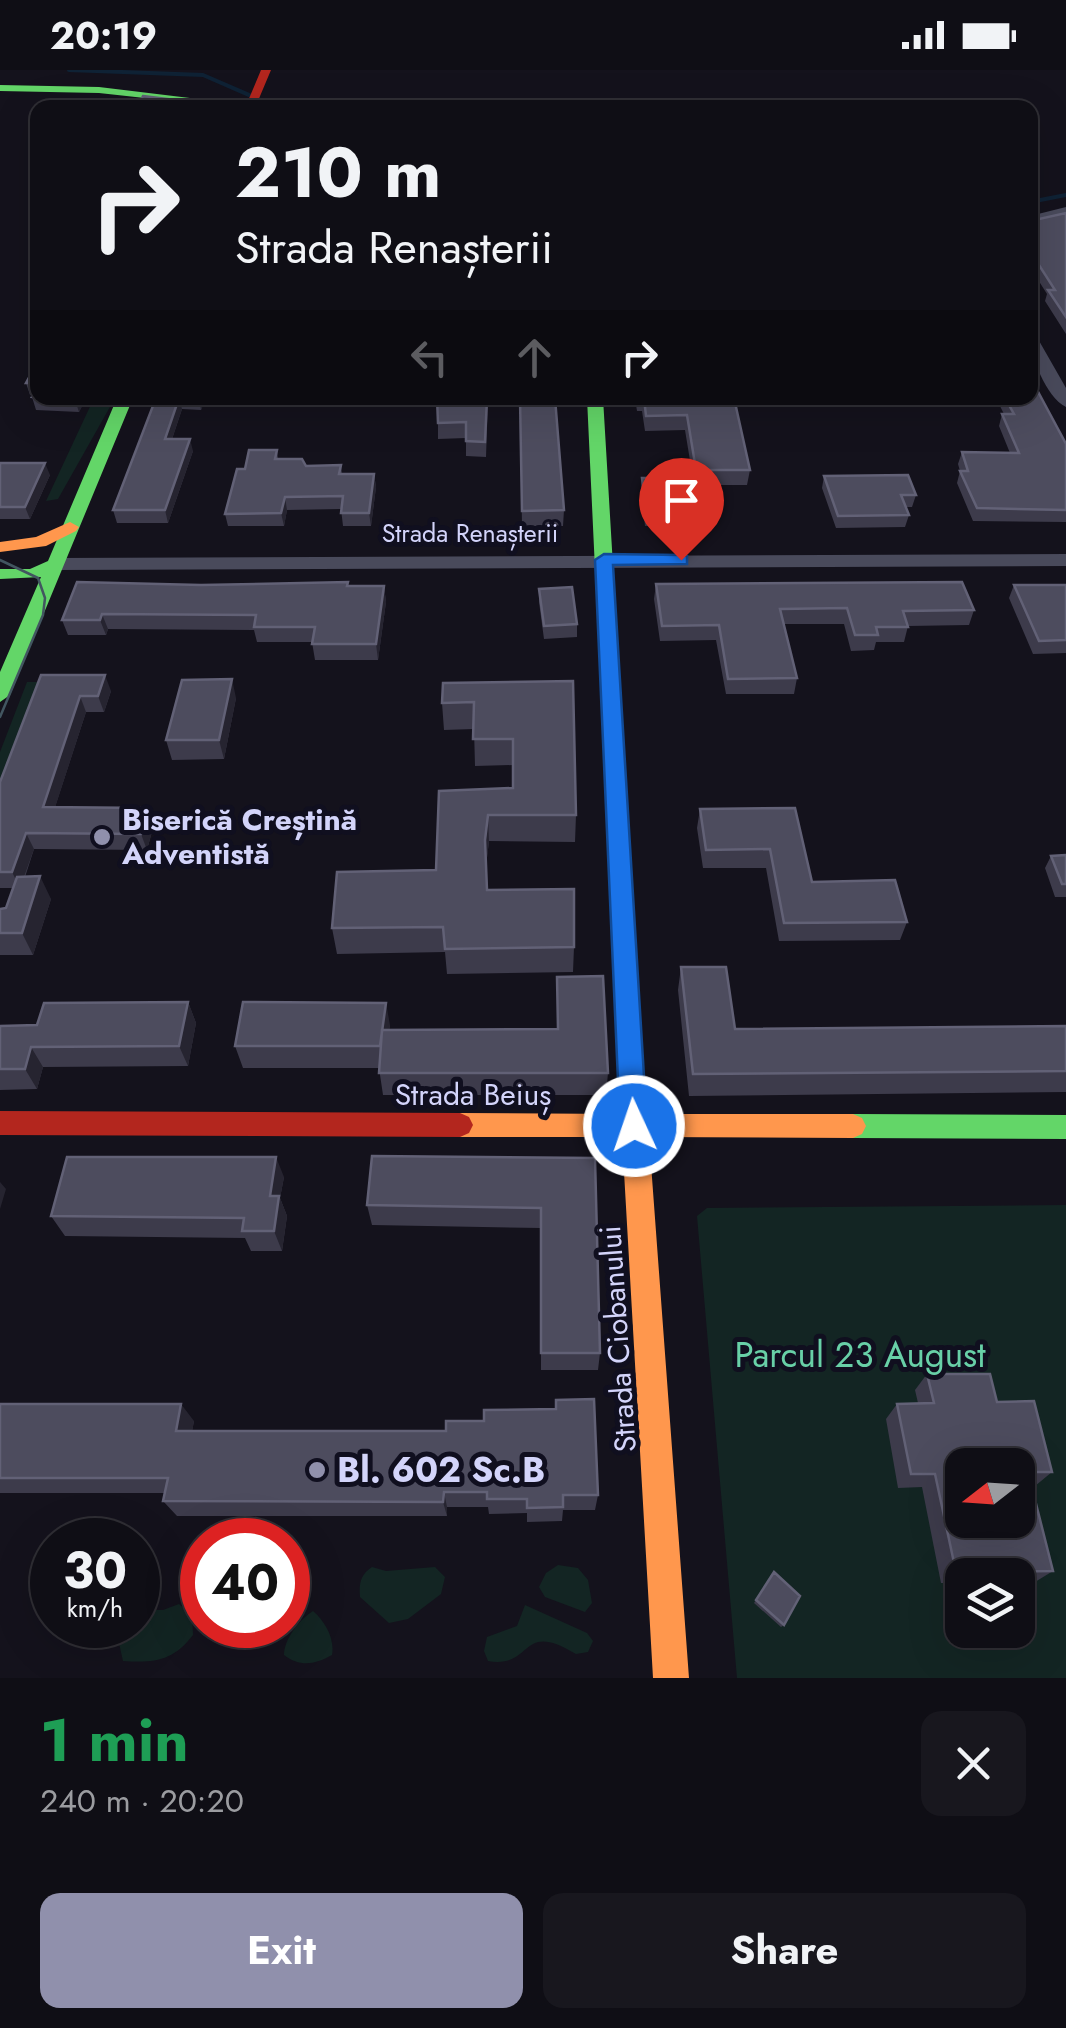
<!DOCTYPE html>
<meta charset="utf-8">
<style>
body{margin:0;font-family:Jost,sans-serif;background:#18171e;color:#f1f3f6;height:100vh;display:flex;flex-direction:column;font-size:38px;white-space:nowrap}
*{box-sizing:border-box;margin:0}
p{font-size:32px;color:#9b9ca0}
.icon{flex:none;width:55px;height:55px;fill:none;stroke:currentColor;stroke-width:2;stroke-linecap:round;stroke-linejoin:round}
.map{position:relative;height:1608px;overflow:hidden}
.panel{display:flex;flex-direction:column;background:#0f0e15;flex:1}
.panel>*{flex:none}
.guide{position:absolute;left:30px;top:30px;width:1008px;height:305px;border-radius:20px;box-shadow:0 10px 40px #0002,0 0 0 2px #2f2e34;background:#0f0e15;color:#f1f3f6;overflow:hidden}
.needle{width:65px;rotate:253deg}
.controls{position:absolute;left:945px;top:1378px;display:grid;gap:20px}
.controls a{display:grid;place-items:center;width:90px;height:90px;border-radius:20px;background:#0f0e15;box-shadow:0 10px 40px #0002,0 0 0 2px #2f2e34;font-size:50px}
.speed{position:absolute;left:30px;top:1448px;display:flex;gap:20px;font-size:50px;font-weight:700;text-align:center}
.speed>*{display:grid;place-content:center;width:130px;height:130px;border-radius:50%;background:#0f0e15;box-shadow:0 10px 40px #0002,0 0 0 2px #2f2e34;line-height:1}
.speed small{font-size:25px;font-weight:400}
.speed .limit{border:15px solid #d22;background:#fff;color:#111}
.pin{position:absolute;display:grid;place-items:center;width:85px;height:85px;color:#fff;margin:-102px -42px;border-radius:50% 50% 50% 0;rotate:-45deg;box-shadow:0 0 10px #0007}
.pin .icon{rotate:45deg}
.me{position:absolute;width:110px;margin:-55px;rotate:357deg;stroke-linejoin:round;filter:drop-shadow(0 0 8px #0008)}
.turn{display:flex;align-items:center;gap:35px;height:210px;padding:0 40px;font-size:45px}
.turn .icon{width:130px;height:130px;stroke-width:2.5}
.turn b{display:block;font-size:70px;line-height:85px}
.lanes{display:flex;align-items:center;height:95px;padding:0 40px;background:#0003;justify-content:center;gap:50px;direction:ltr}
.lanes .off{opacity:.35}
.round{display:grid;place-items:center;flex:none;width:105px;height:105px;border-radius:20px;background:#18171e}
.head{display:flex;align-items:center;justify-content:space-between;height:170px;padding:0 40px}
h1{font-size:60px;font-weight:700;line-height:75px;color:#1e9e55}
.action{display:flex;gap:20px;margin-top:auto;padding:20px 40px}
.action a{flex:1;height:115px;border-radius:20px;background:#9090ac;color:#fff;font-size:40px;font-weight:700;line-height:115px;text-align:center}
.action a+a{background:#18171e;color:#f1f3f6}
.status{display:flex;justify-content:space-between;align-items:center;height:70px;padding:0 50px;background:#0f0e15;direction:ltr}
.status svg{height:28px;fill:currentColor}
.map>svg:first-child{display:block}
</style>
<div class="status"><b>20:19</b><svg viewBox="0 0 49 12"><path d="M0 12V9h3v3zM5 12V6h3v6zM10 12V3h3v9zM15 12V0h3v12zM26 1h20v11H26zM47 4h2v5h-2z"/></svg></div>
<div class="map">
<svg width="1066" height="1608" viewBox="0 0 1066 1608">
<rect width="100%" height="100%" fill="#14121c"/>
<path fill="#132523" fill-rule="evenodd" d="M 94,328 L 115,328 L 58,429 L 46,431 Z
M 27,612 L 42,612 L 0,722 L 0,682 Z
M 1066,1135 L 1066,1608 L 737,1608 L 697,1146 L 707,1138 ZM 962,1395 L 1018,1395 L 1018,1450 L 962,1450 ZM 962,1505 L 1018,1505 L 1018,1560 L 962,1560 Z
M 558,1495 L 578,1498 L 588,1510 L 592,1533 L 585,1542 L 545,1527 L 539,1517 L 546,1503 Z
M 372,1497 L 386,1501 L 435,1497 L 445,1507 L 441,1524 L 408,1549 L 389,1553 L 360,1527 C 359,1514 360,1505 372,1497 Z
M 138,1533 L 144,1540 L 163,1540 L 179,1534 L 192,1546 L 193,1565 C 173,1591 155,1593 123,1591 L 115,1555 L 138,1555 Z
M 525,1535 L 587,1563 L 593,1571 L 588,1582 L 576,1584 C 519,1549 534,1599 488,1591 L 484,1581 L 487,1567 L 517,1556 Z
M 313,1541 C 325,1551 335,1569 332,1585 C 314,1595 300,1597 284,1585 C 284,1569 300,1549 313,1541 Z"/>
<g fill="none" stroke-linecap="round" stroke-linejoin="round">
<path stroke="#0f2235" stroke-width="4" d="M 69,0 L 203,5 L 279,38
M 1030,132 L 1066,125"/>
<path fill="#494a5b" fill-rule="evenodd" d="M 1066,137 L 1066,145 L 1030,154 L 1030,146 Z
M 1030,264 L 1038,269 L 1066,318 L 1066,337 C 1046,327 1030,286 1030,264 Z
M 1066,484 L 1066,496 L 55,500 L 45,494 L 55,488 Z"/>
<path fill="#63d668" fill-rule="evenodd" d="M 0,15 L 99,17 L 256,36 L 236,38 L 99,23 L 0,21 Z
M 117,328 L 133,328 L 10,625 L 0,632 L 0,602 L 41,507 L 0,509 L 0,499 L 30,499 L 48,491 Z
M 587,328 L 603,328 L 640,950 L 637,957 L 628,960 L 619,957 L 616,950 Z
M 853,1044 L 1066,1045 L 1066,1069 L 853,1068 L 844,1064 L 840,1056 L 844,1048 Z"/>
<path fill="#ff974d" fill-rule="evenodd" d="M 70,452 L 79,457 L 76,461 L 46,476 L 0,482 L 0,472 L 36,467 Z
M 628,940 L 637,943 L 640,950 L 647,1044 L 853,1044 L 862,1048 L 866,1056 L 862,1064 L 853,1068 L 649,1067 L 689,1608 L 653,1608 L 622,1067 L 460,1067 L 451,1063 L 447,1055 L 451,1047 L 460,1043 L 621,1044 L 616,950 L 619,943 Z"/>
<path fill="#b3261e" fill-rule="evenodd" d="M 261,0 L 271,0 L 255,38 L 245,38 Z
M 0,1041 L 460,1043 L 469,1047 L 473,1055 L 469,1063 L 460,1067 L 0,1065 Z"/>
<path stroke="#425660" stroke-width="2.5" d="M 0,490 L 38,508 L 45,528 L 43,545 L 0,647"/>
</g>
<path fill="#3d3b4b" d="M 1066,143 L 1066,264 L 1045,231 L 1047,224 L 1030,197 L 1030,151 Z
M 38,291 L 38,328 L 86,328 L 79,342 L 36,340 L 32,327 L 33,325 L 30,325 L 26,313 Z
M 156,328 L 206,328 L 201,340 L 182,339 L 172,369 L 193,381 L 168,453 L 117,453 L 113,440 Z
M 467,328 L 555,328 L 564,440 L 563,456 L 522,456 L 520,330 L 488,330 L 486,387 L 466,386 L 466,368 L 438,369 L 438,353 Z
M 635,328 L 734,328 L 750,400 L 747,415 L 694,415 L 685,360 L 645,361 L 642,341 L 637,341 Z
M 997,328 L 1030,328 L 1066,374 L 1066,452 L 973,451 L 957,413 L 960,401 L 958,394 L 962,382 L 1010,383 L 999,356 L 1002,344 L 1004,344 L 997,330 Z
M 277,380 L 278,389 L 306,396 L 341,395 L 342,404 L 374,404 L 376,417 L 371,456 L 343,456 L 341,439 L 287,440 L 284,456 L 228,456 L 225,444 L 245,399 Z
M 0,393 L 50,405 L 30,449 L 0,449 Z
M 824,406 L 916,425 L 912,437 L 906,437 L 909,445 L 905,457 L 836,458 L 822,418 Z
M 642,408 L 670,443 L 668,456 L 645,456 L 641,420 Z
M 656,514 L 974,540 L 969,555 L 908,556 L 904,572 L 876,572 L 874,580 L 851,581 L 844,554 L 784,554 L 797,608 L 794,624 L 726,624 L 716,570 L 660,571 L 654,529 Z
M 201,515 L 384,516 L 386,532 L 378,590 L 315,590 L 312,572 L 257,572 L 254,560 L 108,559 L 106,565 L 68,565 L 62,550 Z
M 1014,515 L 1066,515 L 1066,583 L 1033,584 L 1009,528 Z
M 539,519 L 577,554 L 577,567 L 544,569 L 539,532 Z
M 41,605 L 111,621 L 104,642 L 86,642 L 55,737 L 148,738 L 154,754 L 147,780 L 34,779 L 25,807 L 51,829 L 33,885 L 0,885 L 0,839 L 6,838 L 13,818 L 0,818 L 0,712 Z
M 573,611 L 576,745 L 575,772 L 489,771 L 486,796 L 488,820 L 574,877 L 573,902 L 447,904 L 445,882 L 337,884 L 332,858 L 436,800 L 513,718 L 513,695 L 475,696 L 474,659 L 444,660 L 442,633 Z
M 236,628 L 224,689 L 172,690 L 166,670 Z
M 795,738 L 812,812 L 907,852 L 900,870 L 779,871 L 766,798 L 703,798 L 697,758 L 700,739 Z
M 1066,785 L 1066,827 L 1055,827 L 1045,798 L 1051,786 Z
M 681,897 L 735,959 L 1066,956 L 1066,1022 L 689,1026 L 678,920 Z
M 557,907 L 608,1003 L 606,1025 L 383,1025 L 379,998 L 243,998 L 235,976 L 390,955 L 389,960 L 557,959 Z
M 188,932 L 196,953 L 188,996 L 43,997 L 37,1019 L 0,1020 L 0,956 L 37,955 Z
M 595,1088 L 600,1283 L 598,1300 L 541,1300 L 541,1158 L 372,1155 L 367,1135 Z
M 284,1107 L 280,1128 L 287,1146 L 282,1181 L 251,1181 L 245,1168 L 65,1166 L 51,1146 Z
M 927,1304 L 997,1332 L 1052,1402 L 1035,1416 L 1032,1416 L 1053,1501 L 1035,1512 L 1018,1512 L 1018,1505 L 962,1505 L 962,1513 L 941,1513 L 922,1417 L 898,1418 L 886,1349 L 897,1334 L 918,1333 L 915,1320 Z
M 0,1334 L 194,1351 L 192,1361 L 598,1425 L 595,1440 L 563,1440 L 562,1451 L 527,1452 L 527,1443 L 489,1444 L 488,1437 L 447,1437 L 447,1446 L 177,1446 L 163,1431 L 164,1423 L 0,1423 Z
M 774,1502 L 784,1555 L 781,1557 L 754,1533 Z"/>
<path fill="#262430" d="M 76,328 L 86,328 L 79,342 L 75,330 Z
M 179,328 L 182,339 L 168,381 L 165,369 Z
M 199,328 L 206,328 L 201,340 Z
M 190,369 L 193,381 L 168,453 L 165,440 Z
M 45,393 L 50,405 L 30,449 L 25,437 Z
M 374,404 L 376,417 L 371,456 L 369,443 Z
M 285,427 L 287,440 L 284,456 L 281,443 Z
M 384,516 L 386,532 L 378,590 L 376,574 Z
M 102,544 L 108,559 L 106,565 L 100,550 Z
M 105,605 L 111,621 L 104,642 L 98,626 Z
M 232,609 L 236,628 L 224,689 L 219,670 Z
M 80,626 L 86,642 L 50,753 L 43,737 Z
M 148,738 L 154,754 L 147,780 L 141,764 Z
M 488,745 L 489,771 L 486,796 L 485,770 Z
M 26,763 L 34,779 L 20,818 L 12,802 Z
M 40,806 L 51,829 L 33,885 L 22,863 Z
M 188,932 L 196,953 L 188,996 L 179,976 Z
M 386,933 L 390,955 L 384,998 L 380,976 Z
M 31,977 L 43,997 L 37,1019 L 25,999 Z
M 276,1087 L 284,1107 L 280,1128 L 287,1146 L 282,1181 L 274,1161 L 270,1126 Z
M 0,1112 L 6,1119 L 0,1139 Z
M 181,1334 L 194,1351 L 189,1378 L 176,1361 Z
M 444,1422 L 447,1437 L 447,1446 L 443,1432 Z"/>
<path fill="#4d4c5e" stroke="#626176" stroke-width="2.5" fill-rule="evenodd" d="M 143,26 L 184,31 L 174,38 L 137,38 Z
M 1066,143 L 1066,247 L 1048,220 L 1055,220 L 1030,181 L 1030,151 Z
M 38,291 L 38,313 L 26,313 Z
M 38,317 L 38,328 L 76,328 L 75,330 L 32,327 Z
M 1030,318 L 1036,318 L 1066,374 L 1066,440 L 977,438 L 960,401 L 968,401 L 962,382 L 1019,383 L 1002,344 L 1014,344 L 1005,328 L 1030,328 Z
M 156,328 L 179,328 L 165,369 L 190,369 L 165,440 L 113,440 Z
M 437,328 L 487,328 L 485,372 L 466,371 L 466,352 L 438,353 Z
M 520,328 L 555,328 L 564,440 L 522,441 Z
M 644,328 L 734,328 L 750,400 L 696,400 L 687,345 L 646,346 Z
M 249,380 L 277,380 L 275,389 L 302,389 L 306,396 L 341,395 L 339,404 L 374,404 L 369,443 L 341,443 L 343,426 L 285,427 L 281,443 L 225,444 L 237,399 L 245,399 Z
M 0,393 L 45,393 L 25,437 L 0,437 Z
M 908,405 L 916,425 L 901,425 L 909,445 L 838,446 L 824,406 Z
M 642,408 L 665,408 L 670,443 L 646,443 Z
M 77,512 L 201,515 L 348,512 L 347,516 L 384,516 L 376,574 L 312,574 L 315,557 L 254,557 L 256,545 L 102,544 L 100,550 L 62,550 Z
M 962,512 L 974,540 L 903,541 L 908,557 L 876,557 L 878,565 L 855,565 L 847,538 L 780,539 L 797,608 L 728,609 L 719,555 L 662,556 L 656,514 Z
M 1014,515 L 1066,515 L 1066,570 L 1039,571 Z
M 572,517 L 577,554 L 544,556 L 539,519 Z
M 41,605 L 105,605 L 98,626 L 80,626 L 43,737 L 148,738 L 141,764 L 26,763 L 12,802 L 0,802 L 0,712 Z
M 232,609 L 219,670 L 166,670 L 182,610 Z
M 573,611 L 576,745 L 488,745 L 485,770 L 487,820 L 574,819 L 574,877 L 445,879 L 443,857 L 332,858 L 337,802 L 436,800 L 439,721 L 513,718 L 513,669 L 473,669 L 474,632 L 442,633 L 443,613 Z
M 795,738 L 812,812 L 895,810 L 907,852 L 784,853 L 770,779 L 706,780 L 700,739 Z
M 1066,785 L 1066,814 L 1062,814 L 1051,786 Z
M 40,806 L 22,863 L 0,863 L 0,839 L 6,838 L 17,807 Z
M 681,897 L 726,897 L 735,959 L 1066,956 L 1066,1001 L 693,1004 Z
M 603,906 L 608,1003 L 379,1003 L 382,960 L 558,959 L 557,907 Z
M 188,932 L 179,976 L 31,977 L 25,999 L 0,999 L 0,956 L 37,955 L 44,933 Z
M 243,932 L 386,933 L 380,976 L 235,976 Z
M 372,1086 L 595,1088 L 600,1283 L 541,1283 L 541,1138 L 367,1135 Z
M 67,1087 L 276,1087 L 270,1126 L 279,1126 L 274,1161 L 242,1161 L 244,1148 L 51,1146 Z
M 927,1304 L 990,1304 L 997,1332 L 1034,1331 L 1052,1402 L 1028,1402 L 1053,1501 L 956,1502 L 935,1404 L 911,1404 L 897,1334 L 934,1333 ZM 962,1395 L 1018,1395 L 1018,1450 L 962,1450 Z
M 594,1329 L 598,1425 L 563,1425 L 563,1437 L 527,1438 L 527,1429 L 487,1429 L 487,1422 L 444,1422 L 443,1432 L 163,1431 L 168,1408 L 0,1408 L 0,1334 L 181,1334 L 176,1361 L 446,1361 L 446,1351 L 484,1351 L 484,1340 L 556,1339 L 556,1330 Z
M 774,1502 L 800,1526 L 784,1555 L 756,1530 Z"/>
<path fill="#1a73e8" stroke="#114b97" stroke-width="2.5" d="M 681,485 L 687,486 L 687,494 L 613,495 L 647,1056 L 643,1064 L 634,1068 L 624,1064 L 620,1056 L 595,490 L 604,484 Z"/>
<g fill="#9090ac" stroke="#100f1f" stroke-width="4">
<circle cx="102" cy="767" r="10"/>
<circle cx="317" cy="1400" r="10"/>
</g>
<g text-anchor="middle" stroke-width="10" stroke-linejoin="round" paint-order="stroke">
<g font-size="25" fill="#d3d4fa" stroke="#100f1f">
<text x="470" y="472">Strada Renașterii</text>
</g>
<g font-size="30" font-weight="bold" fill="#d3d4fa" stroke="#100f1f" text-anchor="start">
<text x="122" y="760">Biserică Creștină<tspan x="122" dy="34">Adventistă</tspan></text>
</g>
<g font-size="30" fill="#d3d4fa" stroke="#100f1f">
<text x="473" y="1035">Strada Beiuș</text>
<text transform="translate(618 1269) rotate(-94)" y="10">Strada Ciobanului</text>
</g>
<g font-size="35" fill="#68d0a7" stroke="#100f1f">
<text x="860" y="1297">Parcul 23 August</text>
</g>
<g font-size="35" font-weight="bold" fill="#d3d4fa" stroke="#100f1f" text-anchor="start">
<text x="337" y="1412">Bl. 602 Sc.B</text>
</g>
</g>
</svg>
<div class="controls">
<a><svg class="needle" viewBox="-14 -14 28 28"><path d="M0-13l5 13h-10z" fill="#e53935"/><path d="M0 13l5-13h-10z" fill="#9b9ca0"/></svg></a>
<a><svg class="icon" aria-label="layers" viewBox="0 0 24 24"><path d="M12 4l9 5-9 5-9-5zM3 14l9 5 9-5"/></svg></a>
</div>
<div class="speed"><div>30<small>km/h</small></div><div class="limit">40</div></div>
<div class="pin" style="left:681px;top:490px;background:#d93025"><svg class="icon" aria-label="arrive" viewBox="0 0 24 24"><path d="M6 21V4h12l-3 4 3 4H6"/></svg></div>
<svg class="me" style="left:634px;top:1056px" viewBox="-20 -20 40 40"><circle r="17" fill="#1a73e8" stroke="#fff" stroke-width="3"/><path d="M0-11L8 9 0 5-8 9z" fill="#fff"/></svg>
<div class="guide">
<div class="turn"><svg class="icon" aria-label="right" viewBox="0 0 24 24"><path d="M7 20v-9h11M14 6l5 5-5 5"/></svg><div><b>210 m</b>Strada Renașterii</div></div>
<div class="lanes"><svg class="icon off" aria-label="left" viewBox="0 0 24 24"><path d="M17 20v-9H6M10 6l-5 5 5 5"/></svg><svg class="icon off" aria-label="ahead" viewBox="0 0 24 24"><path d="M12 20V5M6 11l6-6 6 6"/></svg><svg class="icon" aria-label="right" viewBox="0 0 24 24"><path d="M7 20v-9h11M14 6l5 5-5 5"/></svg></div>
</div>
</div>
<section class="panel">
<div class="head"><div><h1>1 min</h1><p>240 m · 20:20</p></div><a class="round"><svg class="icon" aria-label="close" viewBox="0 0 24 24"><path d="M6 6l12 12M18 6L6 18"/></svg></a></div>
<div class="action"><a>Exit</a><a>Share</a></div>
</section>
